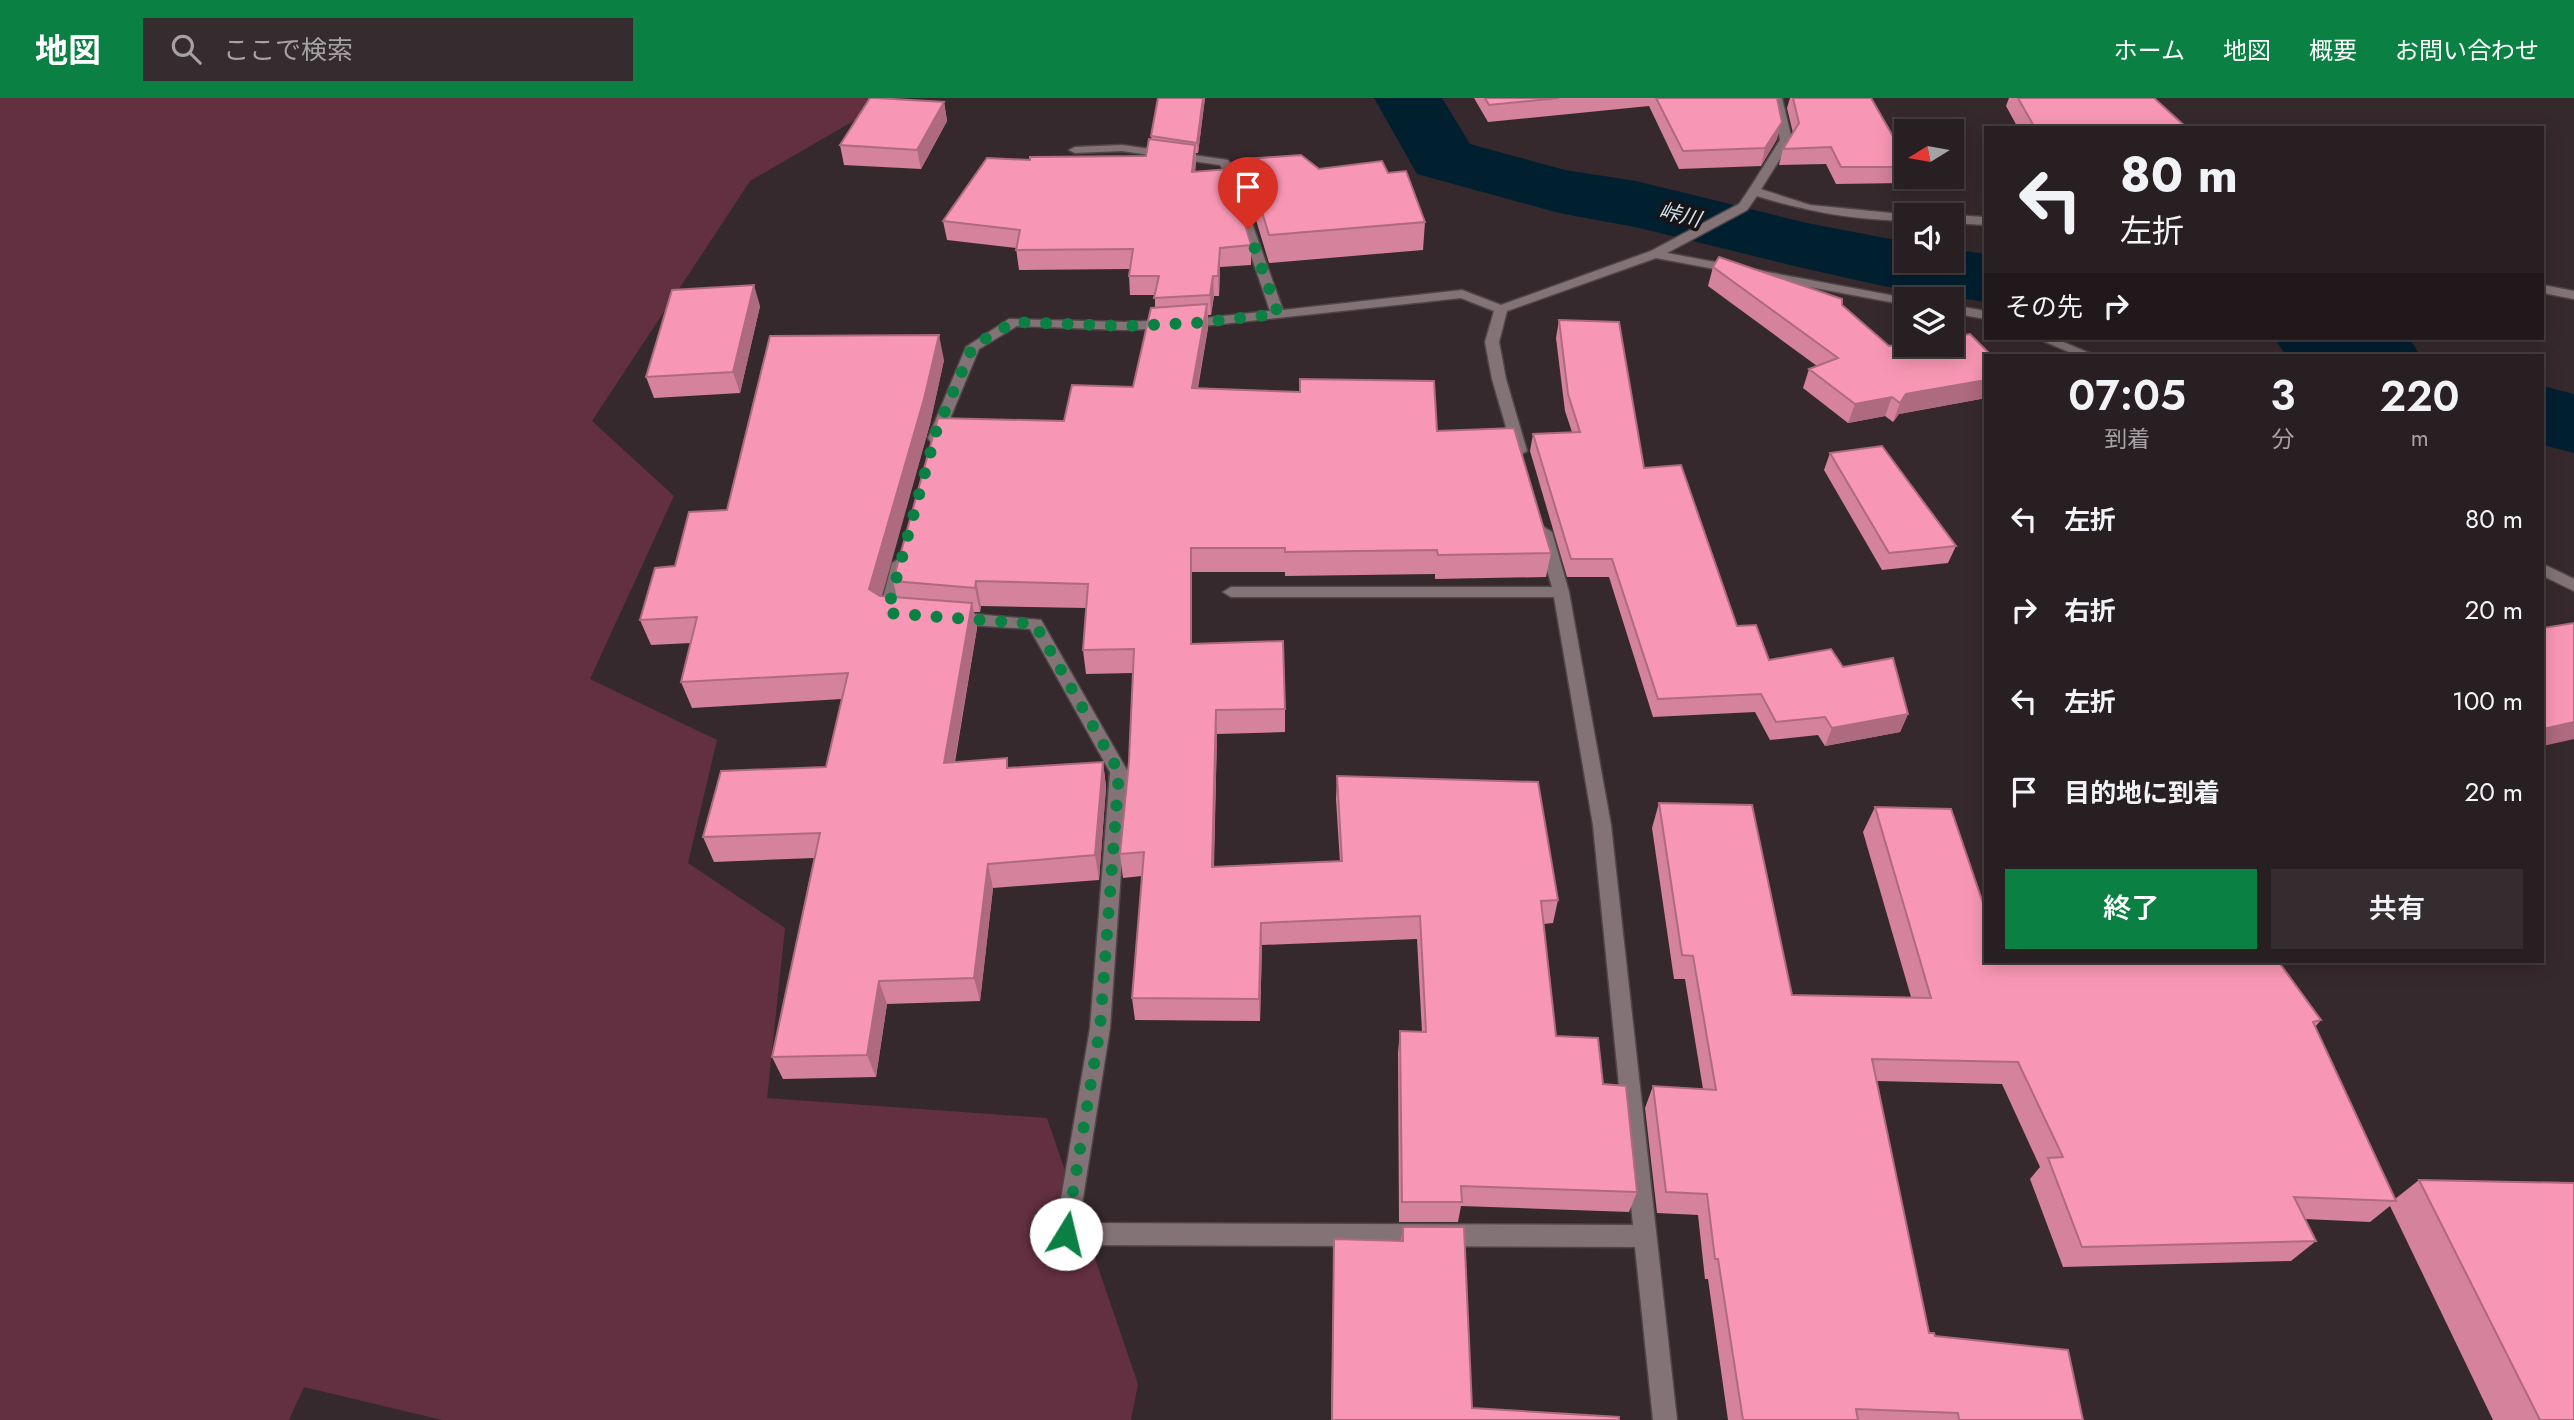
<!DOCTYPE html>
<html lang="ja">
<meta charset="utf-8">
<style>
body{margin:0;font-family:Jost,"Noto Sans JP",sans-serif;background:#342c2f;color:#f1f3f6;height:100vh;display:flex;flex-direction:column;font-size:26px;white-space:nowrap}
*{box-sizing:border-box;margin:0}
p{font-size:23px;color:#a5a2a5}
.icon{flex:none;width:38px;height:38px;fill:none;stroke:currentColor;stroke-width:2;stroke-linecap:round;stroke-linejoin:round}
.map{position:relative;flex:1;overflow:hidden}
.sheet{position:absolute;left:1984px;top:256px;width:560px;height:609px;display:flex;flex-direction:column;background:#281f22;border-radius:0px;box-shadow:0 4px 18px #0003,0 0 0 2px #443d40}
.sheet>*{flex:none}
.banner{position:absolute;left:1984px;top:28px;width:560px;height:214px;border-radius:0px;box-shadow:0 4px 18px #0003,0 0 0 2px #443d40;background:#281f22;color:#f1f3f6;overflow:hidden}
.needle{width:46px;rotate:259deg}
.tools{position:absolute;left:1894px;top:21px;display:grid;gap:14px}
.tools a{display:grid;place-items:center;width:70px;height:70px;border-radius:0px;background:#281f22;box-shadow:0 4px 18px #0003,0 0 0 2px #443d40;font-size:35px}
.pin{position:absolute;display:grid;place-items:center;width:60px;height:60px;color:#fff;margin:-72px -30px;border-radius:50% 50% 50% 0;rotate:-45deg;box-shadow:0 0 7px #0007}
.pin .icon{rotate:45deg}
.me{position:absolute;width:77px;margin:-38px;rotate:9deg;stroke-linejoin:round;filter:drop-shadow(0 0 5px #0008)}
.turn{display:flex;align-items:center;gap:24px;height:147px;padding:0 21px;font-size:32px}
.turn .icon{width:91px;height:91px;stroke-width:2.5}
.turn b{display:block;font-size:49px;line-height:60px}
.then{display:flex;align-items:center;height:66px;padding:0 21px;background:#0003;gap:14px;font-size:26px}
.eta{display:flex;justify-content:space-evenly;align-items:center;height:119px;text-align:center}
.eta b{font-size:42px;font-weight:600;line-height:49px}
.action{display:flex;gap:14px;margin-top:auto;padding:14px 21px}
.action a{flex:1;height:80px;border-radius:0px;background:#0b8043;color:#fff;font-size:28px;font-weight:600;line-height:80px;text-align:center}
.action a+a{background:#342c2f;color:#f1f3f6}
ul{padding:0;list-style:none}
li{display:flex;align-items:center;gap:21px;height:91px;padding:0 21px}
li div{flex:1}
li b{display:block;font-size:26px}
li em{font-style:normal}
header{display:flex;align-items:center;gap:42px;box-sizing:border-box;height:98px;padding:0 35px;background:#0b8043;color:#fff}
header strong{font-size:33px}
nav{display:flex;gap:38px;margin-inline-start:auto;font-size:24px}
.search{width:490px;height:63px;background:#342c2f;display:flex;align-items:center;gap:18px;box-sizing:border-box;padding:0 24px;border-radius:0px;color:#a5a2a5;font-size:26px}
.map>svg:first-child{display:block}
</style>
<header>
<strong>地図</strong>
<div class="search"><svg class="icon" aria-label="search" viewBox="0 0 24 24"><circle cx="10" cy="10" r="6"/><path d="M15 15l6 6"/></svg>ここで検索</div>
<nav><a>ホーム</a><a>地図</a><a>概要</a><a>お問い合わせ</a></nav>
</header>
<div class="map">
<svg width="2574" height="1322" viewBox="0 0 2574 1322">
<rect width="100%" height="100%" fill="#36292d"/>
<path fill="#623040" d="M 0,0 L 893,0 L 750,83 L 592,323 L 674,398 L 590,581 L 717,642 L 688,765 L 785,830 L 767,1000 L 1047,1020 L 1138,1286 L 1131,1322 L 442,1322 L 304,1289 L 289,1322 L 0,1322 Z"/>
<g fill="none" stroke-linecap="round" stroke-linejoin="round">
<path fill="#002030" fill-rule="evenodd" d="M 1374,0 L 1442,0 L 1470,46 L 1565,72 L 1636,83 L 1807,125 L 1906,144 L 1906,163 L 1951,163 L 1951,151 L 1986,156 L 1986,204 L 1883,188 L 1807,171 L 1635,129 L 1559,115 L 1417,76 Z
M 2274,240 L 2409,240 L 2420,257 L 2286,257 Z
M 2543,288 L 2574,296 L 2574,355 L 2543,347 Z"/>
<defs>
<path id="minor" d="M 1122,47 L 1228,62 L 1242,83 L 1254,131 L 1283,212 L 1462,192 L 1501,207 L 1651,153 L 1739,106 L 1750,90 L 1754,89 L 1810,107 L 1911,117 L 1906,117 L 1906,123 C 1852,121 1808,114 1757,98 L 1747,112 L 1667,155 L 1911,201 L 1906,201 L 1906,207 L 1656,160 L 1507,213 L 1499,244 L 1506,281 L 1527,353 L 1520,357 L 1513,353 L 1492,281 L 1485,244 L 1494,213 L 1461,200 L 1195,229 L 1124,232 L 1017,228 L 979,251 L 942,340 L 935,344 L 930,343 L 928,340 L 966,249 L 1009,221 L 1124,224 L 1195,221 L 1270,213 L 1242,131 L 1230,83 L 1220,67 L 1122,53 L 1075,55 L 1069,52 L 1075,49 Z
M 1951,117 L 1986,119 L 1986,127 L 1951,125 Z
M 2543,187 L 2574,193 L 2574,201 L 2543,195 Z
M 1951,207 L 1986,213 L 1986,221 L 1951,215 Z
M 2036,240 L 2054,240 L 2094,257 L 2076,257 Z
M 1544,429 L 1552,434 L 1569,494 L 1611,727 L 1677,1322 L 1653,1322 L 1635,1149 L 1066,1147 L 1058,1144 L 1055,1136 L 1090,930 L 1110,674 L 1030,531 L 953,526 L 945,520 L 953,514 L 1041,522 L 1128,674 L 1110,930 L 1079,1125 L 1633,1127 L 1593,727 L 1554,499 L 1231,499 L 1223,494 L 1231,489 L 1552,489 L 1536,434 Z
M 900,460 L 908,465 L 896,511 L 902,516 L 900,520 L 887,521 L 879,515 L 892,465 Z
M 2543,466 L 2574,481 L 2574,493 L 2543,478 Z"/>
<path id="tertiary" d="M 1772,0 L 1782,0 L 1792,42 L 1758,96 L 1754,97 L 1748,93 L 1780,42 Z"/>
</defs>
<use href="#minor" stroke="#504547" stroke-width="3"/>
<use href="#tertiary" stroke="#504547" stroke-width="3"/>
<use href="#minor" fill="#837377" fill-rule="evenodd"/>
<use href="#tertiary" fill="#837377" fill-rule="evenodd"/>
</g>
<path fill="#d5829c" d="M 1158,0 L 1205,0 L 1198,55 L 1196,55 L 1195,74 L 1251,147 L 1251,167 L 1220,169 L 1219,198 L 1214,198 L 1211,217 L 1208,217 L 1208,230 L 1198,290 L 1437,333 L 1551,455 L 1546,479 L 1435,481 L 1435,476 L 1285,478 L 1285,474 L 1192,474 L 1192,546 L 1285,611 L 1285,634 L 1217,636 L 1214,769 L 1340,764 L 1336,701 L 1337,678 L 1558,802 L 1553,825 L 1543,826 L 1556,938 L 1603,986 L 1637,1094 L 1629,1114 L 1461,1108 L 1458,1124 L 1399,1124 L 1398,955 L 1400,933 L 1422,934 L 1417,841 L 1262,847 L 1260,923 L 1135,922 L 1132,900 L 1142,778 L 1123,780 L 1120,756 L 1129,663 L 1133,575 L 1086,576 L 1083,552 L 1086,510 L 981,508 L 980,514 L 974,514 L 977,530 L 955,664 L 1010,670 L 1103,664 L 1106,689 L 1099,782 L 993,790 L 980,903 L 887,906 L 876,979 L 783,981 L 772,959 L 814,760 L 714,764 L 703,739 L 826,669 L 842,601 L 692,610 L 681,584 L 691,545 L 651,547 L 640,522 L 675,468 L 727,412 L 944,262 L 930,326 L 881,498 L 897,500 L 893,483 L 1064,323 L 1133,289 L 1155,209 L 1155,197 L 1130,197 L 1129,178 L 1130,171 L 1019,172 L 1016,150 L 947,142 L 943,123 L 1146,58 L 1151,41 Z
M 1474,0 L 1777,0 L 1777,41 L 1761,68 L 1679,71 L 1649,8 L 1488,24 Z
M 1790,0 L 1871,0 L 1906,61 L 1906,79 L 1907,79 L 1905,85 L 1836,86 L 1826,66 L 1779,67 L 1783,51 L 1793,35 L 1787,10 Z
M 2009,0 L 2154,0 L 2187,30 L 2018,30 L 2006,8 Z
M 944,4 L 947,23 L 921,71 L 844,67 L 840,47 Z
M 1246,61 L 1319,71 L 1388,75 L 1425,124 L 1423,152 L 1269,165 L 1246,89 Z
M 1713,169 L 1842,207 L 1889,248 L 1986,257 L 1986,300 L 1899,316 L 1893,324 L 1885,318 L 1848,325 L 1803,290 L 1809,271 L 1817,268 L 1708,188 Z
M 760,208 L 740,295 L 654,300 L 646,279 Z
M 1559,222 L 1644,370 L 1737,528 L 1769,562 L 1843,569 L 1908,616 L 1900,634 L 1825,648 L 1818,637 L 1770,642 L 1755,614 L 1653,619 L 1609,479 L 1567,479 L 1530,353 L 1533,336 L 1572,334 L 1565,313 L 1556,240 Z
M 1830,355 L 1956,448 L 1948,465 L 1882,472 L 1824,372 Z
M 1659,705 L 1792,897 L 1911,899 L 1863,734 L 1875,709 L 1986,863 L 2321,922 L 2315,929 L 2395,1101 L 2419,1082 L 2574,1322 L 2493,1322 L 2390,1108 L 2370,1124 L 2305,1121 L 2316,1143 L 2291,1163 L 2063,1169 L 2030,1081 L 2040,1069 L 2002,986 L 1876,983 L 1929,1235 L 2083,1322 L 1728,1322 L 1708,1181 L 1705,1181 L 1698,1117 L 1657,1115 L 1645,1010 L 1653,988 L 1703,991 L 1685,881 L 1674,881 L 1652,730 Z
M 1403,1129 L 1472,1310 L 1619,1322 L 1331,1322 L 1334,1141 L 1401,1143 Z"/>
<path fill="#ae6a7f" d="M 1203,0 L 1205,0 L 1198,55 L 1197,45 Z
M 944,4 L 947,23 L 921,71 L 917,52 Z
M 1782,24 L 1777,41 L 1761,68 L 1765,50 Z
M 1195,47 L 1196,66 L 1193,93 L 1192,74 Z
M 1220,150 L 1220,169 L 1219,198 L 1218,178 Z
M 1213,178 L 1214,198 L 1211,217 L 1210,197 Z
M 754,187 L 760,208 L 740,295 L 733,274 Z
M 1207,206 L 1208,230 L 1193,314 L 1192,290 Z
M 939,237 L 944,262 L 930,326 L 877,516 L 869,491 Z
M 1986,282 L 1986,300 L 1899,316 L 1893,324 L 1900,305 L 1906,296 Z
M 1892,299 L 1885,318 L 1848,325 L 1855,306 Z
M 1191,450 L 1192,474 L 1192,570 L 1191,546 Z
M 976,483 L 981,508 L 980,514 L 975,490 Z
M 972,505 L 977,530 L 950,690 L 944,665 Z
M 1216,612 L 1217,636 L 1213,792 L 1212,769 Z
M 1908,616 L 1900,634 L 1825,648 L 1832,630 Z
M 2574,624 L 2574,641 L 2543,648 L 2543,631 Z
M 1103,664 L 1106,689 L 1099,782 L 1095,757 Z
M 988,766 L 993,790 L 980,903 L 974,880 Z
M 1261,825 L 1262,847 L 1260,923 L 1259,901 Z
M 879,883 L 887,906 L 876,979 L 867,957 Z"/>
<path fill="#f897b5" stroke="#ae6a7f" stroke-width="2" d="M 870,0 L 876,0 L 944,4 L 917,52 L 840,47 Z
M 1158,0 L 1203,0 L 1197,45 L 1151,38 Z
M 1485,0 L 1559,0 L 1489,7 Z
M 1656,0 L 1777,0 L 1782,24 L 1765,50 L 1683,53 Z
M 1793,0 L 1871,0 L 1906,61 L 1906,69 L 1841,69 L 1831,49 L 1783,51 L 1799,25 Z
M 2018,0 L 2154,0 L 2187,30 L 2035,30 Z
M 1149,41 L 1195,47 L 1192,74 L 1229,71 L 1251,147 L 1220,150 L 1218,178 L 1213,178 L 1210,197 L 1154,200 L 1159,178 L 1129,178 L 1133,151 L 1016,152 L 1020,132 L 943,123 L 987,60 L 1030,62 L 1030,59 L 1146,58 Z
M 1301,57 L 1319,71 L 1382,63 L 1388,75 L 1406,73 L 1425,124 L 1269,137 L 1246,61 Z
M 1719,159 L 1842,201 L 1842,207 L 1889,248 L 1906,246 L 1906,247 L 1951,247 L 1951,239 L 1970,236 L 1991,257 L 1986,257 L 1986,282 L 1906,296 L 1900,305 L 1892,299 L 1855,306 L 1809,271 L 1838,260 L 1713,169 Z
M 754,187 L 733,274 L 646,279 L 672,192 Z
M 1207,206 L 1192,290 L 1300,294 L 1300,281 L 1434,283 L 1437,333 L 1514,330 L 1551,455 L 1438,457 L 1437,452 L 1285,454 L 1285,450 L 1191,450 L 1191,546 L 1283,543 L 1285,611 L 1216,612 L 1212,769 L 1342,763 L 1337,678 L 1538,684 L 1558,802 L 1541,803 L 1556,938 L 1598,940 L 1603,986 L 1626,988 L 1637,1094 L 1461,1088 L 1462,1104 L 1402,1104 L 1400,933 L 1426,934 L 1420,818 L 1261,825 L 1259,901 L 1132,900 L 1144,754 L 1120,756 L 1129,663 L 1134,551 L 1083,552 L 1088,486 L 976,483 L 975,490 L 893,483 L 938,320 L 1064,323 L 1072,287 L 1133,289 L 1151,210 Z
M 1559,222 L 1619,224 L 1644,370 L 1681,367 L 1737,528 L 1756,527 L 1769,562 L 1831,551 L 1843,569 L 1893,560 L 1908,616 L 1832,630 L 1825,619 L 1776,624 L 1761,596 L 1658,601 L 1612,461 L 1571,461 L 1533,336 L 1580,334 L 1568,296 Z
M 939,237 L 924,301 L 869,491 L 880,498 L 972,505 L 944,665 L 1007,660 L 1007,670 L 1103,664 L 1095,757 L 988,766 L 974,880 L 879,883 L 867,957 L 772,959 L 820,735 L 703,739 L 721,673 L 826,669 L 848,575 L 681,584 L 697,519 L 640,522 L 655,470 L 675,468 L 689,414 L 727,412 L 770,238 Z
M 1882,348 L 1956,448 L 1889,455 L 1830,355 Z
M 2574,525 L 2574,624 L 2543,631 L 2543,530 Z
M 1659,705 L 1752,707 L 1792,897 L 1931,900 L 1875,709 L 1951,711 L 1986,814 L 1986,863 L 2278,863 L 2321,922 L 2313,924 L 2396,1103 L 2294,1099 L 2316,1143 L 2082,1149 L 2048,1060 L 2063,1059 L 2018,964 L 1872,961 L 1929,1235 L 1934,1235 L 1935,1238 L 2068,1252 L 2083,1322 L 1959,1322 L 1958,1315 L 1856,1311 L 1858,1322 L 1743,1322 L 1718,1161 L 1715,1161 L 1707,1096 L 1666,1094 L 1653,988 L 1716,992 L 1693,858 L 1682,857 Z
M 2419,1082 L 2574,1085 L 2574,1322 L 2540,1322 Z
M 1403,1129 L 1464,1129 L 1472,1310 L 1619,1319 L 1619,1322 L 1332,1322 L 1334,1141 L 1403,1143 Z"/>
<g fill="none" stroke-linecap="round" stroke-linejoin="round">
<path stroke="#0b8043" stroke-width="12" stroke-dasharray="0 21.6" d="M 1066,1136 L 1100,930 L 1119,674 L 1035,526 L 887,515 L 936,334 L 973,248 L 1014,224 L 1124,228 L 1195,225 L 1278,216 L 1248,131"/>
</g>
<g text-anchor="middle" stroke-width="7" stroke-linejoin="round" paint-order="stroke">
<g font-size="21" font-style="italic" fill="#cde4f2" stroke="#1a1415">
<text transform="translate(1680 117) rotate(14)" y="7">峠川</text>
</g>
</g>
</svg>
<div class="tools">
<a><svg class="needle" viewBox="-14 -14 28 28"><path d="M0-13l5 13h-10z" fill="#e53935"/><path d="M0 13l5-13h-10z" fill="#a5a2a5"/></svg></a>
<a><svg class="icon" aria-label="sound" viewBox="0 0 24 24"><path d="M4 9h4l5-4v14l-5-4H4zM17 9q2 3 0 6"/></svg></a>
<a><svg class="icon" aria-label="layers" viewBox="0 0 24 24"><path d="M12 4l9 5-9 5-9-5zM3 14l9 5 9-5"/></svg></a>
</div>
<div class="pin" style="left:1248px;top:131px;background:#d93025"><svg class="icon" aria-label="arrive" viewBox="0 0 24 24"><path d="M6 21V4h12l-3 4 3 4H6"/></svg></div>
<svg class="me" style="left:1066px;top:1136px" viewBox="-20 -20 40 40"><circle r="19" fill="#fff"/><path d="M0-13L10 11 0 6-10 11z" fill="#0b8043"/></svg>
<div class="banner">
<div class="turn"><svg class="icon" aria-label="left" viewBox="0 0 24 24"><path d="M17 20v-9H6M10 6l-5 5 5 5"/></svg><div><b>80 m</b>左折</div></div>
<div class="then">その先<svg class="icon" aria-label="right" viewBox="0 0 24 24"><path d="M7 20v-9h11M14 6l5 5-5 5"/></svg></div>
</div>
<section class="sheet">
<div class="eta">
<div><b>07:05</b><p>到着</p></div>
<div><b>3</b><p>分</p></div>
<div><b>220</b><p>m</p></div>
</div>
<ul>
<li><svg class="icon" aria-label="left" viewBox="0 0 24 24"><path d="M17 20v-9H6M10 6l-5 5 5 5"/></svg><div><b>左折</b></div><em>80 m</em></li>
<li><svg class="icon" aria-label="right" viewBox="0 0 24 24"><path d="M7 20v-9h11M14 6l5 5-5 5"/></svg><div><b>右折</b></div><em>20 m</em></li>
<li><svg class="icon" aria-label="left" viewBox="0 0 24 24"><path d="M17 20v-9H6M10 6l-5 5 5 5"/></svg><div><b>左折</b></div><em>100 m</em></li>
<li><svg class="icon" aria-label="arrive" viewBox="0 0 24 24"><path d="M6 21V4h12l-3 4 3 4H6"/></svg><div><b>目的地に到着</b></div><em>20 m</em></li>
</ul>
<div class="action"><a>終了</a><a>共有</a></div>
</section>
</div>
